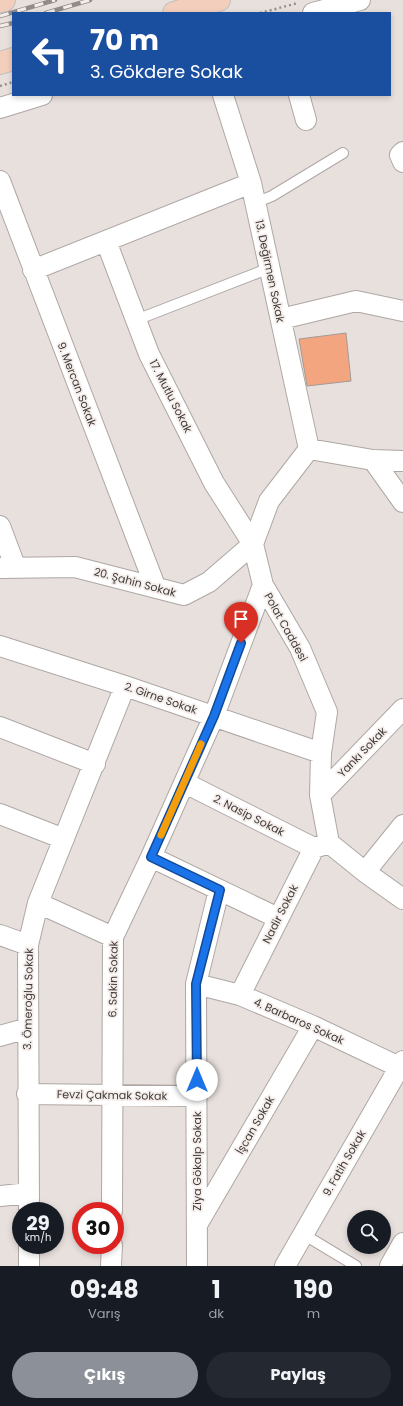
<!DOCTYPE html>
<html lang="tr">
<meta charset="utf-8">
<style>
body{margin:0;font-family:Poppins,sans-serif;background:#242831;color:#f1f3f6;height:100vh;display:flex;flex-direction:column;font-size:15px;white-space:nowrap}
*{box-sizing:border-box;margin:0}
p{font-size:13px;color:#9ea1a6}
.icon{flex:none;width:22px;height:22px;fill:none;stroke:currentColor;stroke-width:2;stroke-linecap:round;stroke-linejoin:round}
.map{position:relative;height:1266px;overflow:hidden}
.sheet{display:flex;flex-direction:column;background:#171b24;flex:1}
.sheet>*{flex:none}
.banner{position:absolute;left:12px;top:12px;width:379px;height:84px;border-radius:0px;box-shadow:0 2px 6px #0003;background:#1a4fa0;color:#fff;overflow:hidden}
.controls{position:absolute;left:347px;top:1210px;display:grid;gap:8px}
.controls a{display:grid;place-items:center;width:44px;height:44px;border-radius:50%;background:#171b24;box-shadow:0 2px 6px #0003;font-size:20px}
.speed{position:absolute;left:12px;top:1202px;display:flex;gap:8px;font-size:20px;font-weight:700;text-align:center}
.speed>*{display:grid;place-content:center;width:52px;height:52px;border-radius:50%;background:#171b24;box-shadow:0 2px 6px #0003;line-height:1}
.speed small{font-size:10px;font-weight:400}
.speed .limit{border:6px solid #d22;background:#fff;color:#111}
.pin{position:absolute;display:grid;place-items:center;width:34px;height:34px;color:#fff;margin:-41px -17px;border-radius:50% 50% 50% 0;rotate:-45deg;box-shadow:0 0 4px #0007}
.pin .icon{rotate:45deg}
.me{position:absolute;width:44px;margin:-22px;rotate:0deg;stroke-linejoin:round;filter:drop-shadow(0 0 3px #0008)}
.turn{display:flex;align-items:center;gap:14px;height:84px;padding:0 12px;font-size:18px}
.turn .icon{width:52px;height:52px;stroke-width:2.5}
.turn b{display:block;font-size:28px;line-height:34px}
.eta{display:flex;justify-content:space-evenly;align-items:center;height:68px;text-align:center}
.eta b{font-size:24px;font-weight:700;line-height:28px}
.cta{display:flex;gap:8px;margin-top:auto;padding:8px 12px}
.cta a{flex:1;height:46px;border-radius:24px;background:#8c9099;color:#fff;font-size:16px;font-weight:700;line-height:46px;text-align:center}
.cta a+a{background:#242831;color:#f1f3f6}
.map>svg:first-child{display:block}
</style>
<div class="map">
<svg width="403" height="1266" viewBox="0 0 403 1266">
<rect width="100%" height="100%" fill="#e8e0dd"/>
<path fill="#f3a57f" stroke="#a29b98" d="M 346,333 L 351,381 L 307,386 L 299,339 Z"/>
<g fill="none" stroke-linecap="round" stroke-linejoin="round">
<defs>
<path id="service" d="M 255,203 L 272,196 L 343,153
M 136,320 L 270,268
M 303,1234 L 356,1266"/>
<path id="minor" d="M 313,13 L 360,0
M 223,95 L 251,183 L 309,449
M 299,95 L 306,120
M 0,108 L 42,95
M 403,152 L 400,155 L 403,162
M 0,181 L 155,586
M 33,270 L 251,183
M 281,319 L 356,301 L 403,311
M 373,460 L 403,502
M 403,461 L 373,460 L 309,449 L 269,501 L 253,544 L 263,585 L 300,648 L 327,712 L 321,753 L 320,795 L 329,843 L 365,872 L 403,899
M 0,526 L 15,566
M 0,568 L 75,567 L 184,595 L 209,582 L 253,544 L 214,483 L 149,354 L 106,241
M 0,646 L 125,686 L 321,753
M 0,727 L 95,764
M 185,783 L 314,848
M 320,795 L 403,709
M 0,814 L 64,839
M 151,857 L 278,918
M 365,872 L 403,825
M 38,903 L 113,937
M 0,935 L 28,945
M 196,984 L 240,995 L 313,1026 L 399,1067
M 240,995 L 314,848 L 329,843
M 0,1036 L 28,1028
M 27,1094 L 197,1096
M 0,1196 L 29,1193
M 29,1211 L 28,945 L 38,903 L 125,686
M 112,1211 L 113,937 L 151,857 L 214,716 L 263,585
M 198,1223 L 313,1026
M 29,1245 L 29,1266
M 111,1266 L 112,1245
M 197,1266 L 196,984 L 219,890
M 285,1266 L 403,1061
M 390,1266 L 403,1243"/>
<path id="trunk" d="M 0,1 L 4,0
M 174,13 L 219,0
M 0,63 L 13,59"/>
</defs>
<use href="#service" stroke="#aea7a4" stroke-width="12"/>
<use href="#minor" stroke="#aea7a4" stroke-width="22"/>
<use href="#trunk" stroke="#c1c0c0" stroke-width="24"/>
<path stroke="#948e8c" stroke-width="2.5" stroke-dasharray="2 3" stroke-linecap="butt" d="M 260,13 L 298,3
M 0,86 L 13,82"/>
<use href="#service" stroke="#fff" stroke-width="10"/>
<use href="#minor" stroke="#fff" stroke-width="20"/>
<use href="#trunk" stroke="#f3cebc" stroke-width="22"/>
<defs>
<path id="rail" d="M 46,13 L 90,0
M 0,16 L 55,0
M 0,26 L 13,23"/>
</defs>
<use href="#rail" stroke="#918c8a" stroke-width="4.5"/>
<use href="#rail" stroke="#f5edea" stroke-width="3" stroke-dasharray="9" stroke-linecap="butt"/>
</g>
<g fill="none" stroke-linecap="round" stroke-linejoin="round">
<defs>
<path id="route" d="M 197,1080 L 196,984 L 220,890 L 151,857 L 214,716 L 241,643"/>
</defs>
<use href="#route" stroke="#114b97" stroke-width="10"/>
<use href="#route" stroke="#1a73e8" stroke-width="7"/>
<path stroke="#f59e0b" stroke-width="7" d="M 161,835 L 201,744"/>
</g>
<g text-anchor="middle" stroke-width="3.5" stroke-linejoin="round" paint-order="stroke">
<g font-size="11" fill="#3d3a39" stroke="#f5edea">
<text transform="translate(270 271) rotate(78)" y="4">13. Değirmen Sokak</text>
<text transform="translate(77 384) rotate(69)" y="4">9. Mercan Sokak</text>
<text transform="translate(171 396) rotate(63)" y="4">17. Mutlu Sokak</text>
<text transform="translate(135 582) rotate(15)" y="4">20. Şahin Sokak</text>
<text transform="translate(286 627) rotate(61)" y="4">Polat Caddesi</text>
<text transform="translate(161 698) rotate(19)" y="4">2. Girne Sokak</text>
<text transform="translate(362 752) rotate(-46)" y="4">Yankı Sokak</text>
<text transform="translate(249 815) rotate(27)" y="4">2. Nasip Sokak</text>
<text transform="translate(280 914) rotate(-63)" y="4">Nadir Sokak</text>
<text transform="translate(113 979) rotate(-89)" y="4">6. Sakin Sokak</text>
<text transform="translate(28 999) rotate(-89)" y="4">3. Ömeroğlu Sokak</text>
<text transform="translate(299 1021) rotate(24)" y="4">4. Barbaros Sokak</text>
<text transform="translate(112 1095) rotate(1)" y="4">Fevzi Çakmak Sokak</text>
<text transform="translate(255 1125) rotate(-60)" y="4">İşcan Sokak</text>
<text transform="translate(197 1161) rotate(-90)" y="4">Ziya Gökalp Sokak</text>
<text transform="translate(344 1163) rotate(-60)" y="4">9. Fatih Sokak</text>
</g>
</g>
</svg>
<div class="controls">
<a><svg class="icon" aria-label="search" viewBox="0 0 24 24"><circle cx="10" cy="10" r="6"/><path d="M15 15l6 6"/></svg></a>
</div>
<div class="speed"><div>29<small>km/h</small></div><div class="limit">30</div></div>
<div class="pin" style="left:241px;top:643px;background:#d93025"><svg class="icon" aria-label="arrive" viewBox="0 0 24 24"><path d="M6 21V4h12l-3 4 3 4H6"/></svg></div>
<svg class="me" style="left:197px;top:1080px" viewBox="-20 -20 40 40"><circle r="19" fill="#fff"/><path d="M0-13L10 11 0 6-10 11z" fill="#1a73e8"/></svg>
<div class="banner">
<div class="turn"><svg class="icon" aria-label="left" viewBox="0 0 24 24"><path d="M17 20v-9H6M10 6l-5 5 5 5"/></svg><div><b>70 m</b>3. Gökdere Sokak</div></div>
</div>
</div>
<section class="sheet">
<div class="eta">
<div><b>09:48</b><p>Varış</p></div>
<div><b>1</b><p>dk</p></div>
<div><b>190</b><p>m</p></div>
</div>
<div class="cta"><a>Çıkış</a><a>Paylaş</a></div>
</section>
